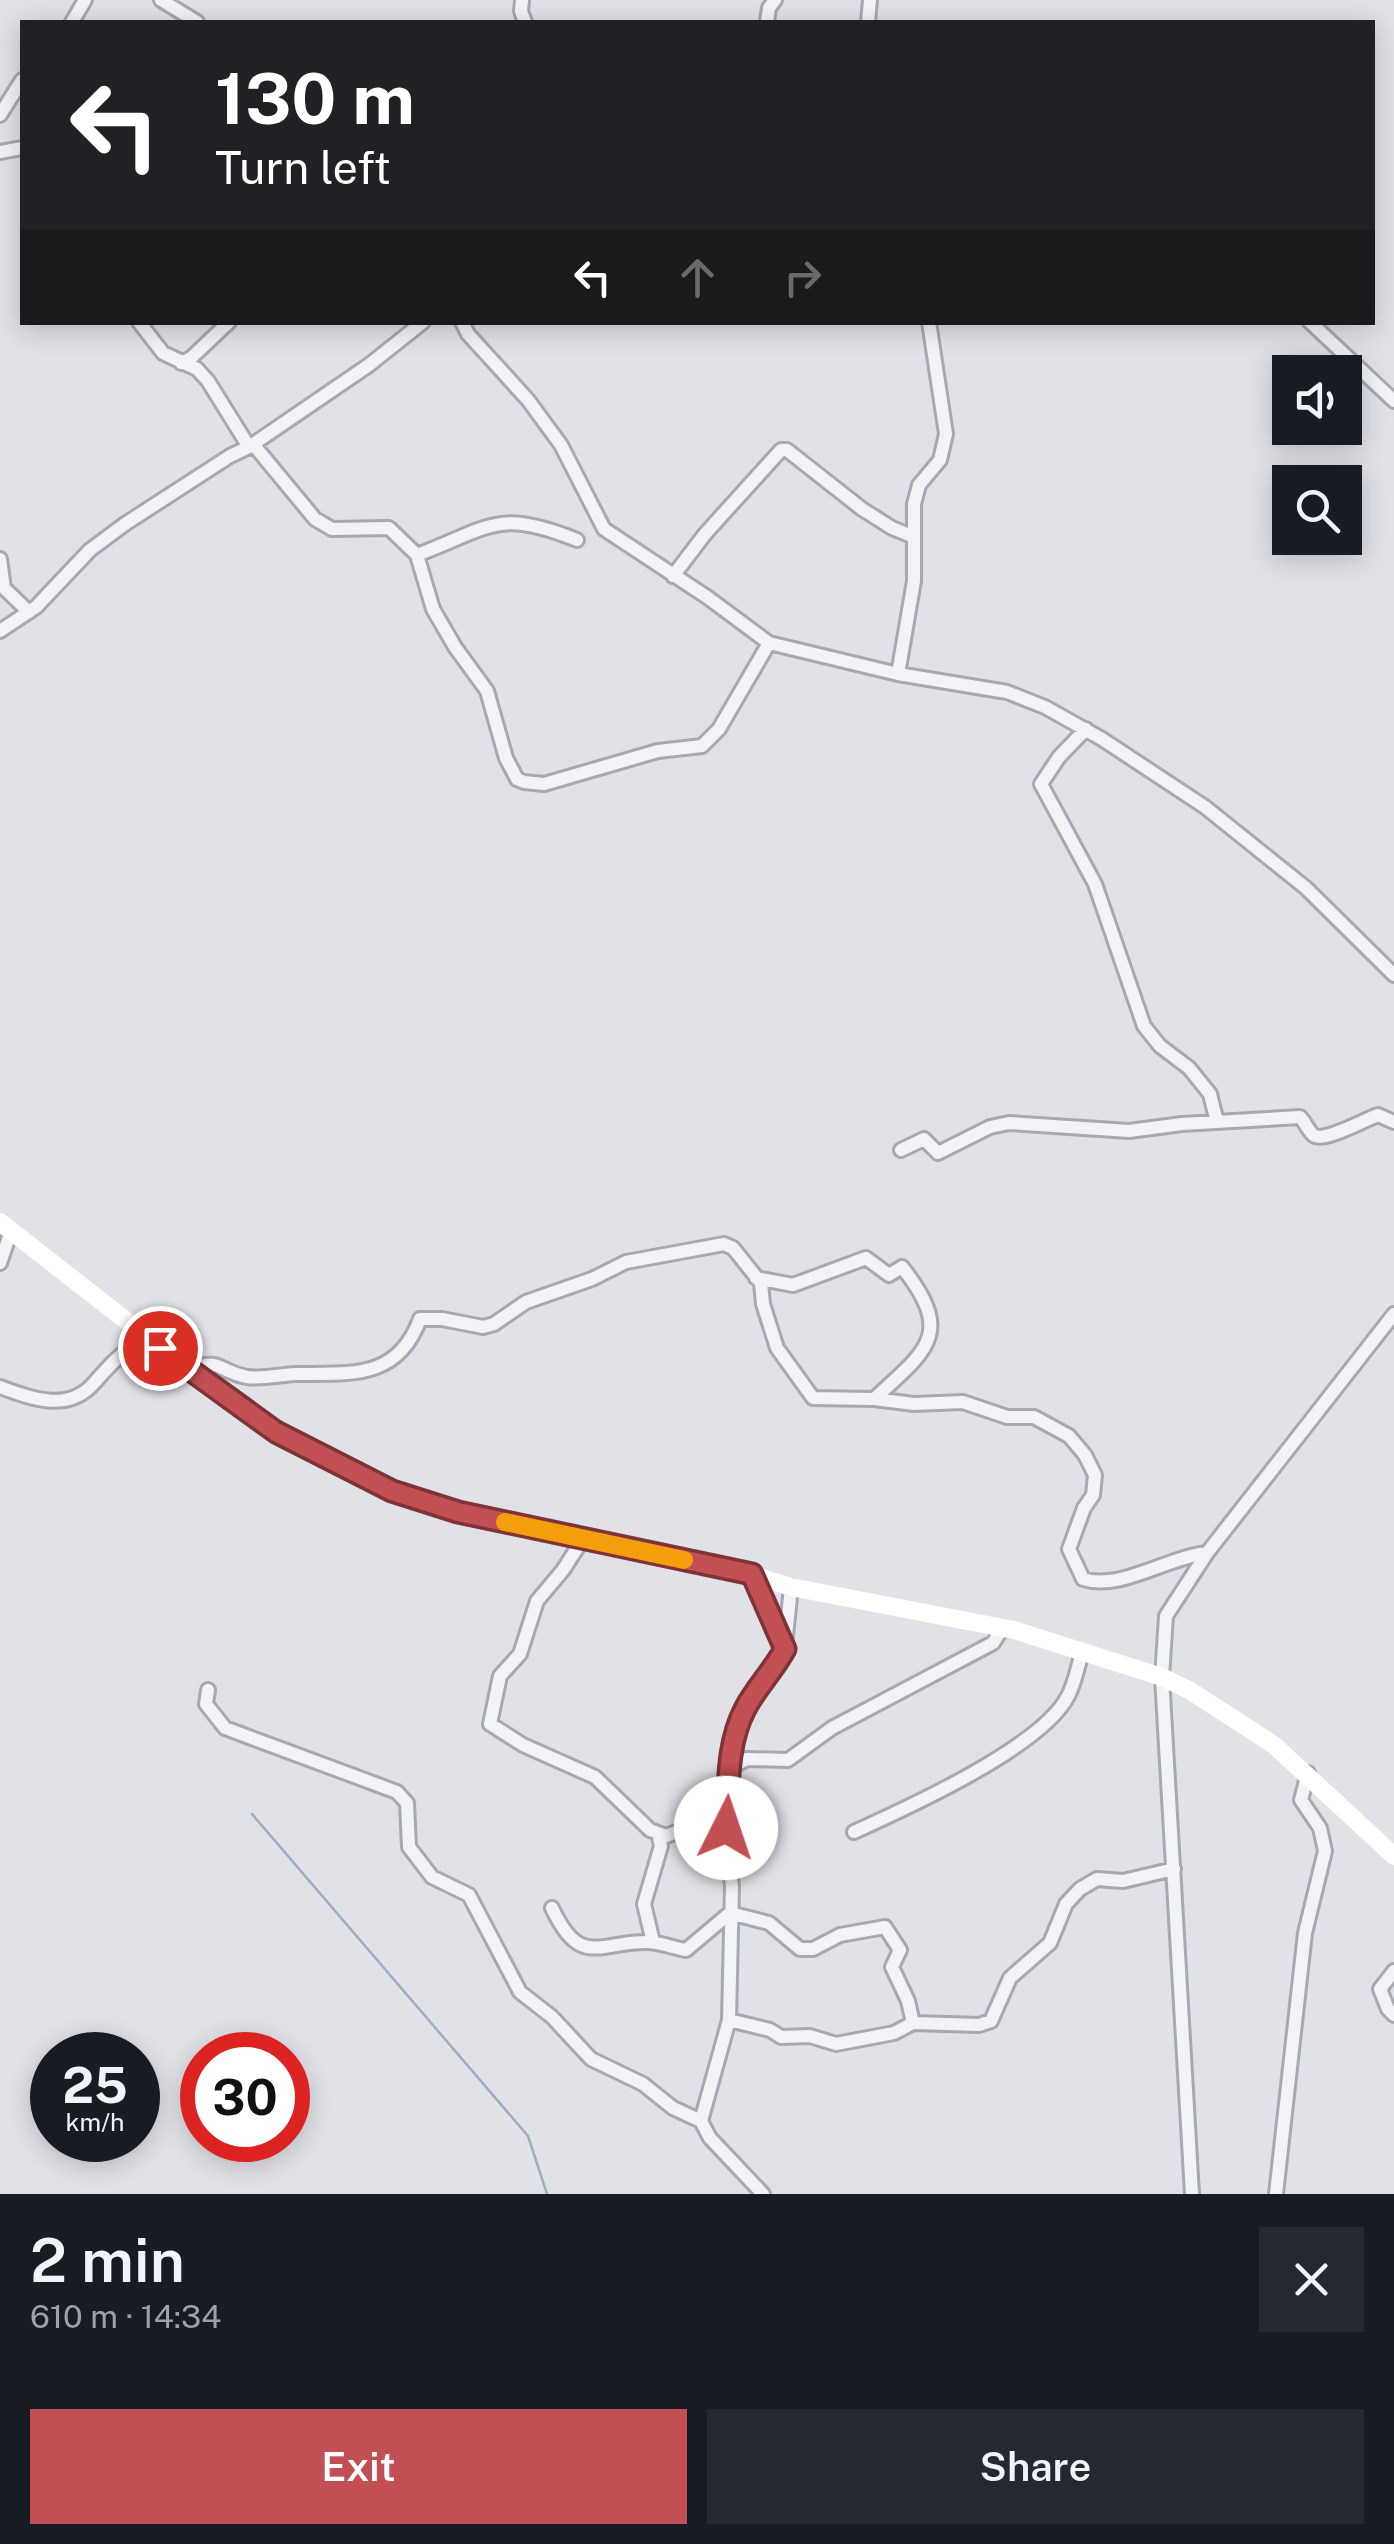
<!DOCTYPE html>
<meta charset="utf-8">
<style>
body{margin:0;font-family:"Public Sans",sans-serif;background:#242831;color:#f1f3f6;height:100vh;display:flex;flex-direction:column;font-size:38px;white-space:nowrap}
*{box-sizing:border-box;margin:0}
p{font-size:32px;color:#9ea1a6}
.icon{flex:none;width:55px;height:55px;fill:none;stroke:currentColor;stroke-width:2;stroke-linecap:round;stroke-linejoin:round}
.map{position:relative;height:2194px;overflow:hidden}
.sheet{display:flex;flex-direction:column;background:#171b24;flex:1}
.sheet>*{flex:none}
.top-card{position:absolute;left:20px;top:20px;width:1355px;height:305px;border-radius:0px;box-shadow:0 5px 25px #0003;background:#202124;color:#fff;overflow:hidden}
.buttons{position:absolute;left:1272px;top:355px;display:grid;gap:20px}
.buttons a{display:grid;place-items:center;width:90px;height:90px;border-radius:0px;background:#171b24;box-shadow:0 5px 25px #0003;font-size:50px}
.speed{position:absolute;left:30px;top:2032px;display:flex;gap:20px;font-size:50px;font-weight:700;text-align:center}
.speed>*{display:grid;place-content:center;width:130px;height:130px;border-radius:50%;background:#171b24;box-shadow:0 5px 25px #0003;line-height:1}
.speed small{font-size:25px;font-weight:400}
.speed .limit{border:15px solid #d22;background:#fff;color:#111}
.pin{position:absolute;display:grid;place-items:center;width:85px;height:85px;color:#fff;margin:-42px;border:5px solid #fff;border-radius:50%;box-shadow:0 2px 10px #0007}
.me{position:absolute;width:110px;margin:-55px;rotate:4deg;stroke-linejoin:round;filter:drop-shadow(0 0 8px #0008)}
.turn{display:flex;align-items:center;gap:35px;height:210px;padding:0 30px;font-size:45px}
.turn .icon{width:130px;height:130px;stroke-width:2.5}
.turn b{display:block;font-size:70px;line-height:85px}
.lanes{display:flex;align-items:center;height:95px;padding:0 30px;background:#0003;justify-content:center;gap:50px;direction:ltr}
.lanes .off{opacity:.35}
.round{display:grid;place-items:center;flex:none;width:105px;height:105px;border-radius:0px;background:#242831}
.overview{display:flex;align-items:center;justify-content:space-between;height:170px;padding:0 30px}
h1{font-size:60px;font-weight:600;line-height:75px}
.primary-button{display:flex;gap:20px;margin-top:auto;padding:20px 30px}
.primary-button a{flex:1;height:115px;border-radius:0px;background:#c24f54;color:#fff;font-size:40px;font-weight:600;line-height:115px;text-align:center}
.primary-button a+a{background:#242831;color:#f1f3f6}
.map>svg:first-child{display:block}
</style>
<div class="map">
<svg width="1394" height="2194" viewBox="0 0 1394 2194">
<rect width="100%" height="100%" fill="#e0e2e8"/>
<g fill="none" stroke-linecap="round" stroke-linejoin="round">
<path stroke="#9eacc5" stroke-width="2.5" d="M 252,1814 L 528,2136 L 547,2194"/>
<defs>
<path id="street" d="M 161,0 L 197,22
M 522,0 L 521,11 L 525,22
M 72,22 L 85,0
M 767,22 L 769,8 L 775,0
M 868,22 L 870,0
M 0,115 L 22,80
M 0,152 L 22,148
M 139,322 L 163,353 L 197,369 L 208,381 L 249,447
M 462,322 L 468,334 L 528,400 L 561,445 L 604,529 L 707,597 L 769,643 L 898,674 L 1007,692 L 1045,707 L 1102,739 L 1205,807 L 1306,888 L 1394,975
M 1310,322 L 1394,401
M 181,363 L 191,358 L 229,322
M 253,444 L 315,519 L 332,529 L 389,528 L 417,555 C 491,527 497,508 577,540
M 417,555 L 433,609 L 455,647 L 487,691 L 506,758 L 517,779 L 524,782 L 544,784 L 658,751 L 702,746 L 719,729 L 769,643
M 0,559 L 4,588 L 29,612
M 673,576 L 705,534 L 781,450 L 787,450 L 862,509 L 892,528 L 914,537
M 0,631 L 36,607 L 90,550 L 125,524 L 230,456 L 249,447 L 369,365 L 423,322
M 898,674 L 914,581 L 914,504 L 919,485 L 940,460 L 946,434 L 929,322
M 1086,729 L 1059,757 L 1041,784 L 1095,884 L 1144,1026 L 1160,1046 L 1189,1068 L 1210,1094 L 1217,1122
M 901,1150 L 924,1139 L 938,1153 L 990,1127 L 1009,1123 L 1129,1131 L 1182,1124 L 1300,1117 C 1306,1123 1309,1133 1315,1136 C 1327,1141 1364,1120 1378,1115 L 1394,1122
M 0,1263 L 11,1231
M 756,1278 L 793,1285 L 866,1258 L 889,1275 L 902,1267 C 955,1334 927,1350 874,1399
M 187,1369 C 225,1358 216,1371 247,1377 C 261,1379 280,1375 295,1374 C 349,1373 397,1381 420,1319 L 442,1319 L 483,1327 L 494,1324 L 526,1302 L 592,1279 L 626,1262 L 724,1244 L 733,1248 L 761,1283 L 763,1304 L 777,1348 L 813,1398 L 874,1399 L 914,1404 L 963,1402 L 1007,1417 L 1034,1417 L 1069,1436 L 1085,1455 L 1095,1475 L 1093,1495 L 1084,1508 L 1069,1549 L 1083,1579 C 1121,1591 1167,1557 1207,1553
M 0,1387 C 33,1399 69,1413 95,1382 C 105,1371 116,1357 130,1349 C 138,1345 150,1350 161,1348
M 583,1539 L 563,1570 L 537,1601 L 520,1654 L 500,1676 L 490,1724 L 523,1745 L 595,1777 L 650,1830 L 666,1836 L 685,1829 C 706,1838 704,1852 726,1834
M 752,1575 L 785,1649 L 772,1674 L 746,1708 L 735,1735 L 726,1828 L 732,1887 L 729,2020 L 701,2121 L 710,2138 L 763,2194
M 785,1646 L 791,1587
M 208,1690 L 206,1704 L 225,1728 L 397,1792 L 407,1803 L 409,1847 L 432,1877 L 469,1895 L 520,1992 L 552,2017 L 591,2059 L 643,2084 L 673,2108 L 701,2121
M 730,1768 L 747,1759 L 788,1760 L 832,1728 L 993,1643 L 1002,1629
M 854,1832 C 907,1808 1042,1747 1068,1696 C 1075,1683 1078,1666 1082,1652
M 552,1908 C 580,1968 599,1942 646,1942 C 660,1942 673,1948 686,1950 L 730,1913 L 769,1923 L 800,1949 L 813,1949 L 840,1935 L 885,1927 L 900,1950 L 892,1967 L 908,2001 L 913,2023
M 653,1942 L 644,1904 L 661,1846 L 658,1833
M 1394,1971 L 1380,1989 L 1388,2009 L 1394,2015
M 729,2020 L 770,2030 L 781,2037 L 810,2036 L 836,2044 L 894,2033 L 913,2023 L 979,2025 L 991,2021 L 1010,1978 L 1050,1943 L 1066,1904 L 1080,1889 L 1097,1879 L 1123,1881 L 1174,1869
M 1192,2194 L 1162,1677 L 1166,1616 L 1207,1553 L 1394,1314
M 1276,2194 L 1305,1933 L 1325,1851 L 1320,1828 L 1301,1800 L 1308,1773"/>
</defs>
<use href="#street" stroke="#a6a9b2" stroke-width="18"/>
<use href="#street" stroke="#f2f3f6" stroke-width="12"/>
<path stroke="#fff" stroke-width="18" d="M 0,1222 L 184,1366 L 276,1432 L 392,1491 L 458,1512 L 752,1575 L 791,1587 L 1014,1630 L 1162,1677 L 1189,1690 L 1274,1745 L 1394,1856"/>
</g>
<g fill="none" stroke-linecap="round" stroke-linejoin="round">
<defs>
<path id="route" d="M 160,1348 L 276,1432 L 392,1491 L 458,1512 L 752,1574 L 785,1649 C 773,1671 755,1689 745,1709 C 726,1745 729,1789 726,1828"/>
</defs>
<use href="#route" stroke="#7e3337" stroke-width="25"/>
<use href="#route" stroke="#c24f54" stroke-width="18"/>
<path stroke="#f59e0b" stroke-width="18" d="M 505,1522 L 684,1560"/>
</g>
</svg>
<div class="buttons">
<a><svg class="icon" aria-label="sound" viewBox="0 0 24 24"><path d="M4 9h4l5-4v14l-5-4H4zM17 9q2 3 0 6"/></svg></a>
<a><svg class="icon" aria-label="search" viewBox="0 0 24 24"><circle cx="10" cy="10" r="6"/><path d="M15 15l6 6"/></svg></a>
</div>
<div class="speed"><div>25<small>km/h</small></div><div class="limit">30</div></div>
<div class="pin" style="left:160px;top:1348px;background:#d93025"><svg class="icon" aria-label="arrive" viewBox="0 0 24 24"><path d="M6 21V4h12l-3 4 3 4H6"/></svg></div>
<svg class="me" style="left:726px;top:1828px" viewBox="-20 -20 40 40"><circle r="19" fill="#fff"/><path d="M0-13L10 11 0 6-10 11z" fill="#c24f54"/></svg>
<div class="top-card">
<div class="turn"><svg class="icon" aria-label="left" viewBox="0 0 24 24"><path d="M17 20v-9H6M10 6l-5 5 5 5"/></svg><div><b>130 m</b>Turn left</div></div>
<div class="lanes"><svg class="icon" aria-label="left" viewBox="0 0 24 24"><path d="M17 20v-9H6M10 6l-5 5 5 5"/></svg><svg class="icon off" aria-label="ahead" viewBox="0 0 24 24"><path d="M12 20V5M6 11l6-6 6 6"/></svg><svg class="icon off" aria-label="right" viewBox="0 0 24 24"><path d="M7 20v-9h11M14 6l5 5-5 5"/></svg></div>
</div>
</div>
<section class="sheet">
<div class="overview"><div><h1>2 min</h1><p>610 m · 14:34</p></div><a class="round"><svg class="icon" aria-label="close" viewBox="0 0 24 24"><path d="M6 6l12 12M18 6L6 18"/></svg></a></div>
<div class="primary-button"><a>Exit</a><a>Share</a></div>
</section>
